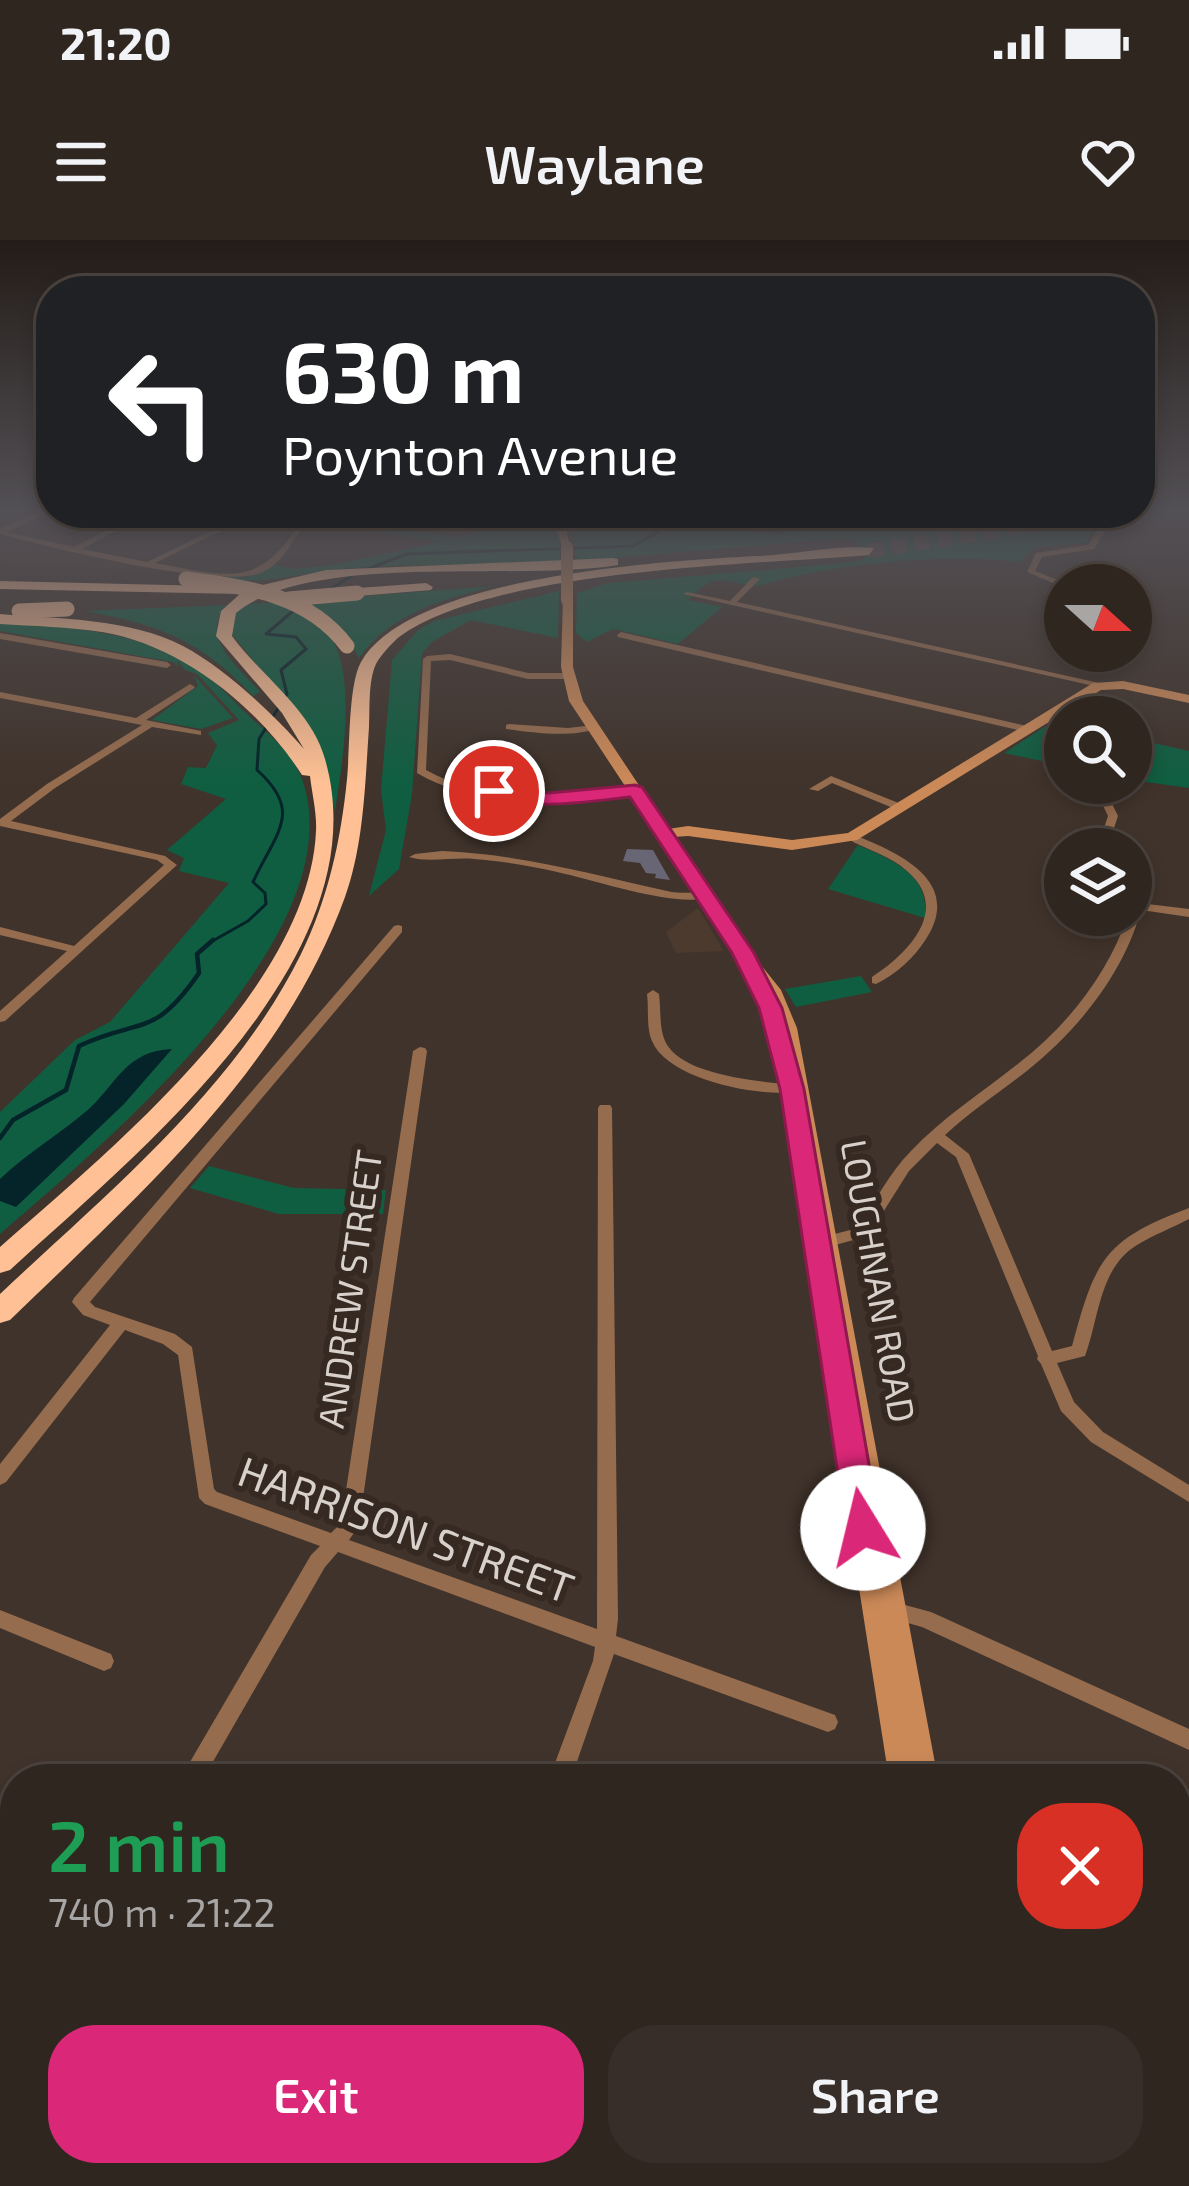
<!DOCTYPE html>
<meta charset="utf-8">
<style>
body{margin:0;font-family:"Exo 2",sans-serif;background:#382e29;color:#f1f3f6;height:100vh;display:flex;flex-direction:column;font-size:45px;white-space:nowrap}
*{box-sizing:border-box;margin:0}
p{font-size:39px;color:#a8a5a5}
.icon{flex:none;width:66px;height:66px;fill:none;stroke:currentColor;stroke-width:2;stroke-linecap:round;stroke-linejoin:round}
.map{position:relative;flex:1;overflow:hidden}
.side{position:absolute;left:0px;top:1524px;width:1191px;height:423px;display:flex;flex-direction:column;background:#302620;border-radius:48px 48px 0 0;box-shadow:0 6px 18px #0003,0 0 0 3px #4b433e}
.side>*{flex:none}
.hud{position:absolute;left:36px;top:36px;width:1119px;height:252px;border-radius:48px;box-shadow:0 6px 18px #0003,0 0 0 3px #4b433e;background:#202124;color:#fff;overflow:hidden}
.needle{width:78px;rotate:111deg}
.tools{position:absolute;left:1044px;top:324px;display:grid;gap:24px}
.tools a{display:grid;place-items:center;width:108px;height:108px;border-radius:50%;background:#302620;box-shadow:0 6px 18px #0003,0 0 0 3px #4b433e;font-size:60px}
.pin{position:absolute;display:grid;place-items:center;width:102px;height:102px;color:#fff;margin:-51px;border:6px solid #fff;border-radius:50%;box-shadow:0 3px 12px #0007}
.me{position:absolute;width:132px;margin:-66px;rotate:351deg;stroke-linejoin:round;filter:drop-shadow(0 0 9px #0008)}
.turn{display:flex;align-items:center;gap:42px;height:252px;padding:0 48px;font-size:54px}
.turn .icon{width:156px;height:156px;stroke-width:2.5}
.turn b{display:block;font-size:84px;line-height:102px}
.round{display:grid;place-items:center;flex:none;width:126px;height:126px;border-radius:48px;background:#382e29}
.summary{display:flex;align-items:center;justify-content:space-between;height:204px;padding:0 48px}
h1{font-size:72px;font-weight:600;line-height:90px;color:#1e9e55}
.action{display:flex;gap:24px;margin-top:auto;padding:24px 48px}
.action a{flex:1;height:138px;border-radius:48px;background:#db2777;color:#fff;font-size:48px;font-weight:600;line-height:138px;text-align:center}
.action a+a{background:#382e29;color:#f1f3f6}
.status{display:flex;justify-content:space-between;align-items:center;height:84px;padding:0 60px;background:#302620;direction:ltr}
.status svg{height:33px;fill:currentColor}
header{display:flex;justify-content:space-between;align-items:center;height:156px;padding:0 48px;background:#302620;font-size:54px;font-weight:600}
.map>svg:first-child{display:block}
</style>
<div class="status"><b>21:20</b><svg viewBox="0 0 49 12"><path d="M0 12V9h3v3zM5 12V6h3v6zM10 12V3h3v9zM15 12V0h3v12zM26 1h20v11H26zM47 4h2v5h-2z"/></svg></div>
<header><svg class="icon" aria-label="menu" viewBox="0 0 24 24"><path d="M4 6h16M4 12h16M4 18h16"/></svg>Waylane<svg class="icon" aria-label="heart" viewBox="0 0 24 24"><path d="M12 20l-8-8c-3-5 5-10 8-4 3-6 11-1 8 4z"/></svg></header>
<div class="map">
<svg width="1189" height="1946" viewBox="0 0 1189 1946">
<rect width="100%" height="100%" fill="#40332b"/>
<path fill="#4c3a2e" d="M 0,297 L 37,308 L 202,333 L 0,323 Z
M 698,668 L 724,711 L 676,713 L 666,692 Z"/>
<path fill="#105e41" d="M 523,273 L 549,273 L 560,299 L 560,322 C 488,326 415,323 343,329 C 292,333 254,351 204,332 L 244,338 L 273,324 L 292,329 L 333,325 L 439,302 L 316,282 L 324,278 L 458,297 L 531,279 Z
M 565,273 L 1123,273 L 1097,285 L 1086,303 L 1036,307 L 1019,322 C 948,313 831,323 763,345 C 747,350 728,335 709,343 C 702,346 694,354 688,360 L 722,367 L 678,404 L 613,389 L 587,402 L 576,393 L 577,353 L 608,343 L 834,324 L 862,320 L 871,312 L 849,298 L 575,321 L 574,294 Z
M 494,346 C 442,360 391,373 359,418 L 346,394 L 298,361 Z
M 559,351 L 558,398 L 471,380 L 432,402 L 422,414 L 412,554 L 399,629 L 369,656 L 386,590 L 381,550 L 392,420 L 418,390 L 434,381 Z
M 279,362 C 292,370 309,376 321,386 C 361,419 342,524 335,571 L 317,500 L 231,393 L 232,377 L 245,364 Z
M 227,365 C 198,397 238,426 260,452 L 253,456 C 202,401 158,384 85,371 Z
M 0,382 C 63,387 130,390 186,421 C 209,433 229,457 248,475 C 270,496 295,514 304,545 C 350,699 102,906 0,994 L 0,872 L 75,800 L 110,782 L 229,643 L 179,631 L 184,618 L 167,610 L 226,559 L 181,544 L 188,527 L 206,528 L 217,505 L 208,493 L 239,480 L 197,434 L 185,430 L 177,420 L 179,427 L 173,422 L 0,391 Z
M 194,435 L 233,478 L 201,489 L 152,480 L 198,446 Z
M 1049,484 L 1065,485 L 1065,526 L 1004,513 Z
M 1131,498 L 1189,511 L 1189,548 L 1131,540 Z
M 858,605 C 892,620 930,634 925,678 L 828,649 Z
M 861,736 L 872,752 L 796,767 L 785,749 Z
M 209,926 L 294,948 L 386,950 L 383,974 L 279,974 L 190,948 Z"/>
<path fill="#042429" d="M 172,809 L 124,864 L 16,967 L 0,961 L 0,939 C 28,912 62,893 90,868 C 118,841 127,811 172,809 Z"/>
<g fill="none" stroke-linecap="round" stroke-linejoin="round">
<path stroke="#042429" stroke-width="3" d="M 365,330 L 407,314 L 633,306 L 670,285 L 779,292 L 828,282 L 914,280 L 931,273
M 329,350 L 355,334
M 209,703 L 248,681 L 266,664 L 265,653 L 253,642 C 276,592 304,572 257,530 L 259,499 L 287,454 L 281,430 L 306,409 L 296,397 L 266,394 L 293,371"/>
<path stroke="#042429" stroke-width="4.5" d="M 0,898 L 13,880 L 66,850 L 79,806 C 140,777 153,800 199,733 L 197,714 L 213,700"/>
</g>
<path fill="#686574" d="M 627,609 L 653,610 L 670,640 L 655,638 L 656,634 L 646,633 L 640,623 L 623,621 Z"/>
<g fill="none" stroke-linecap="round" stroke-linejoin="round">
<path stroke="#574b43" stroke-width="15" stroke-dasharray="15 8" stroke-linecap="butt" d="M 869,311 L 1104,273"/>
<path fill="#966c4e" fill-rule="evenodd" d="M 44,269 L 51,269 L 51,271 L 7,292 L 74,307 L 140,273 L 150,273 L 82,309 L 147,322 L 248,273 L 258,273 L 155,323 C 228,336 259,351 302,279 L 267,273 L 311,276 L 330,273 C 322,276 311,279 306,284 C 291,301 285,321 263,332 C 223,351 48,307 0,294 L 0,289 Z
M 455,273 L 464,273 L 495,290 L 488,292 Z
M 1129,273 L 1139,273 L 1106,290 L 1094,309 L 1042,317 L 1035,331 L 1068,344 L 1065,345 L 1065,348 L 1027,332 L 1036,313 L 1088,305 L 1100,286 Z
M 753,337 L 760,339 L 737,362 L 1108,445 L 1103,448 L 683,354 L 687,352 L 730,361 Z
M 621,392 L 1027,486 L 1032,489 L 1027,492 L 618,397 L 617,395 Z
M 0,393 L 167,422 L 171,425 L 167,428 L 0,399 Z
M 450,414 L 528,433 L 568,433 L 573,436 L 568,439 L 528,439 L 450,420 L 431,421 L 426,530 C 482,563 572,555 635,547 L 639,548 L 639,552 C 573,564 476,569 417,533 L 423,419 L 427,416 Z
M 190,444 L 195,447 L 193,449 L 146,480 L 201,491 L 201,495 L 152,487 L 55,548 L 11,581 L 165,616 L 177,625 L 5,781 L 0,782 L 0,771 L 67,711 L 0,695 L 0,687 L 74,706 L 164,625 L 157,620 L 0,586 L 0,579 L 47,544 L 142,485 L 0,458 L 0,452 L 136,478 Z
M 1045,475 L 1065,483 L 1065,490 L 1042,480 L 1040,478 Z
M 509,484 L 568,488 L 594,485 L 599,488 C 571,498 535,493 506,489 L 506,485 Z
M 831,536 L 906,566 L 907,568 L 898,570 L 832,543 L 818,551 L 809,549 Z
M 1092,543 L 1102,543 L 1118,576 L 1107,609 L 1097,609 L 1108,576 Z
M 852,594 C 897,612 964,640 926,699 C 914,718 896,734 876,744 L 872,743 L 872,737 C 907,714 952,670 907,631 C 891,616 867,610 848,599 L 848,595 Z
M 442,611 C 519,614 592,634 667,651 C 682,655 699,650 713,656 C 681,670 595,640 557,632 C 530,626 502,621 474,619 C 454,617 427,623 409,617 L 415,614 Z
M 1131,662 L 1189,669 L 1189,677 L 1141,670 C 1124,733 1078,790 1028,830 C 1000,852 971,871 945,895 L 969,914 L 1052,1111 L 1072,1106 C 1095,1021 1103,1000 1189,968 L 1189,979 C 1172,988 1153,995 1137,1005 C 1099,1028 1099,1079 1085,1116 L 1057,1123 L 1074,1162 L 1103,1192 L 1189,1245 L 1189,1262 L 1091,1202 L 1061,1171 L 1041,1124 L 1037,1119 L 1038,1116 L 956,917 L 937,903 L 909,931 L 868,996 L 828,1007 L 823,1005 L 820,1001 L 823,997 L 858,988 C 875,962 889,933 911,911 C 943,877 983,852 1019,823 C 1068,785 1108,734 1128,675 L 1131,675 Z
M 398,685 L 402,686 L 402,692 L 90,1062 L 95,1067 L 175,1094 L 192,1107 L 214,1249 L 217,1252 L 331,1293 L 341,1283 L 413,811 L 420,807 L 425,808 L 427,811 L 359,1286 L 349,1300 L 597,1389 L 598,868 L 600,865 L 610,865 L 612,868 L 618,1379 L 616,1396 L 835,1475 L 838,1482 L 835,1489 L 828,1492 L 614,1414 L 571,1539 L 549,1539 L 593,1421 L 595,1407 L 338,1312 L 325,1327 L 203,1539 L 180,1539 L 311,1315 L 320,1306 L 205,1264 L 199,1258 L 178,1115 L 163,1104 L 125,1090 L 6,1242 L 0,1245 L 0,1224 L 110,1085 L 83,1075 L 72,1062 L 74,1058 L 394,686 Z
M 653,750 L 659,754 C 661,769 659,787 665,801 C 681,837 764,841 797,846 L 799,849 L 797,852 C 759,857 668,840 652,801 C 646,787 649,769 647,754 Z
M 894,1362 L 931,1372 L 1189,1489 L 1189,1510 L 922,1387 L 887,1377 L 884,1371 L 887,1365 Z
M 0,1370 L 111,1414 L 114,1421 L 111,1428 L 104,1431 L 0,1388 Z
M 1176,1801 L 1189,1807 L 1189,1832 L 1176,1826 Z
M 42,1932 L 69,1932 L 63,1946 L 36,1946 Z"/>
<path fill="#cb8958" fill-rule="evenodd" d="M 552,273 L 562,273 L 571,309 L 562,307 Z
M 563,358 L 573,360 L 573,427 L 583,461 L 668,589 L 688,586 L 792,600 L 848,593 L 1093,443 L 1123,441 L 1189,455 L 1189,463 L 1123,449 L 1101,450 L 857,600 L 792,610 L 688,596 L 674,597 L 749,710 L 781,750 L 797,788 L 938,1539 L 889,1539 L 826,1138 L 830,1131 L 838,1129 L 779,788 L 764,751 L 735,713 L 569,461 L 561,427 Z
M 0,1712 L 15,1718 L 15,1752 L 0,1746 Z
M 401,1932 L 458,1932 L 466,1946 L 409,1946 Z
M 963,1932 L 999,1932 L 1001,1946 L 965,1946 Z"/>
<path fill="#fec094" fill-rule="evenodd" d="M 874,308 L 869,315 C 750,325 492,329 399,397 C 392,403 380,416 376,424 C 368,441 370,469 369,487 C 365,544 364,604 345,657 C 282,831 139,955 10,1080 L 0,1083 L 0,1054 C 108,952 234,850 301,714 C 328,659 341,600 347,539 C 350,510 348,445 361,422 C 410,336 664,321 756,316 C 794,315 836,304 874,308 Z
M 613,318 L 618,319 L 618,325 C 517,342 311,311 236,373 L 232,396 C 261,436 311,469 325,519 C 382,717 138,913 10,1030 L 0,1033 L 0,1007 C 110,910 309,748 316,591 C 317,573 312,554 310,536 L 302,535 C 259,468 182,405 102,392 C 69,387 34,386 0,384 L 0,374 C 59,379 129,378 183,406 C 223,427 274,474 304,509 L 282,473 L 216,396 L 221,371 L 240,354 L 0,349 L 0,341 L 254,347 L 326,330 Z
M 426,343 L 433,347 L 431,350 L 358,356 L 351,352 L 358,348 Z"/>
<path stroke="#cb8958" stroke-width="12" d="M 567,307 L 567,360"/>
<path stroke="#fec094" stroke-width="15" d="M 186,339 C 247,347 308,354 347,406
M 289,359 L 357,353
M 19,371 L 67,369"/>
</g>
<linearGradient id="sky" x2="0" y2="1"><stop stop-color="#231c18"/><stop offset="0.5" stop-color="#535055"/><stop offset="1" stop-color="#535055" stop-opacity="0"/></linearGradient>
<rect width="1189" height="541" fill="url(#sky)"/>
<path fill="#db2777" stroke="#8e194d" stroke-width="3" d="M 635,545 L 642,547 L 754,713 L 782,768 L 804,849 L 880,1288 L 875,1299 L 863,1303 L 851,1299 L 846,1288 L 780,849 L 759,768 L 732,713 L 630,557 C 590,561 518,574 484,551 L 494,546 L 549,553 Z"/>
<g text-anchor="middle" stroke-width="12" stroke-linejoin="round" paint-order="stroke">
<g font-size="36" fill="#d8d0cb" stroke="#352921">
<text transform="translate(878 1041) rotate(80)" y="13">LOUGHNAN ROAD</text>
<text transform="translate(350 1049) rotate(-82)" y="13">ANDREW STREET</text>
</g>
<g font-size="42" fill="#d8d0cb" stroke="#352921">
<text transform="translate(406 1290) rotate(20)" y="15">HARRISON STREET</text>
</g>
</g>
</svg>
<div class="tools">
<a><svg class="needle" viewBox="-14 -14 28 28"><path d="M0-13l5 13h-10z" fill="#e53935"/><path d="M0 13l5-13h-10z" fill="#a8a5a5"/></svg></a>
<a><svg class="icon" aria-label="search" viewBox="0 0 24 24"><circle cx="10" cy="10" r="6"/><path d="M15 15l6 6"/></svg></a>
<a><svg class="icon" aria-label="layers" viewBox="0 0 24 24"><path d="M12 4l9 5-9 5-9-5zM3 14l9 5 9-5"/></svg></a>
</div>
<div class="pin" style="left:494px;top:551px;background:#d93025"><svg class="icon" aria-label="arrive" viewBox="0 0 24 24"><path d="M6 21V4h12l-3 4 3 4H6"/></svg></div>
<svg class="me" style="left:863px;top:1288px" viewBox="-20 -20 40 40"><circle r="19" fill="#fff"/><path d="M0-13L10 11 0 6-10 11z" fill="#db2777"/></svg>
<div class="hud">
<div class="turn"><svg class="icon" aria-label="left" viewBox="0 0 24 24"><path d="M17 20v-9H6M10 6l-5 5 5 5"/></svg><div><b>630 m</b>Poynton Avenue</div></div>
</div>
<section class="side">
<div class="summary"><div><h1>2 min</h1><p>740 m · 21:22</p></div><a class="round" style="background:#d93025;color:#fff"><svg class="icon" aria-label="close" viewBox="0 0 24 24"><path d="M6 6l12 12M18 6L6 18"/></svg></a></div>
<div class="action"><a>Exit</a><a>Share</a></div>
</section>
</div>
